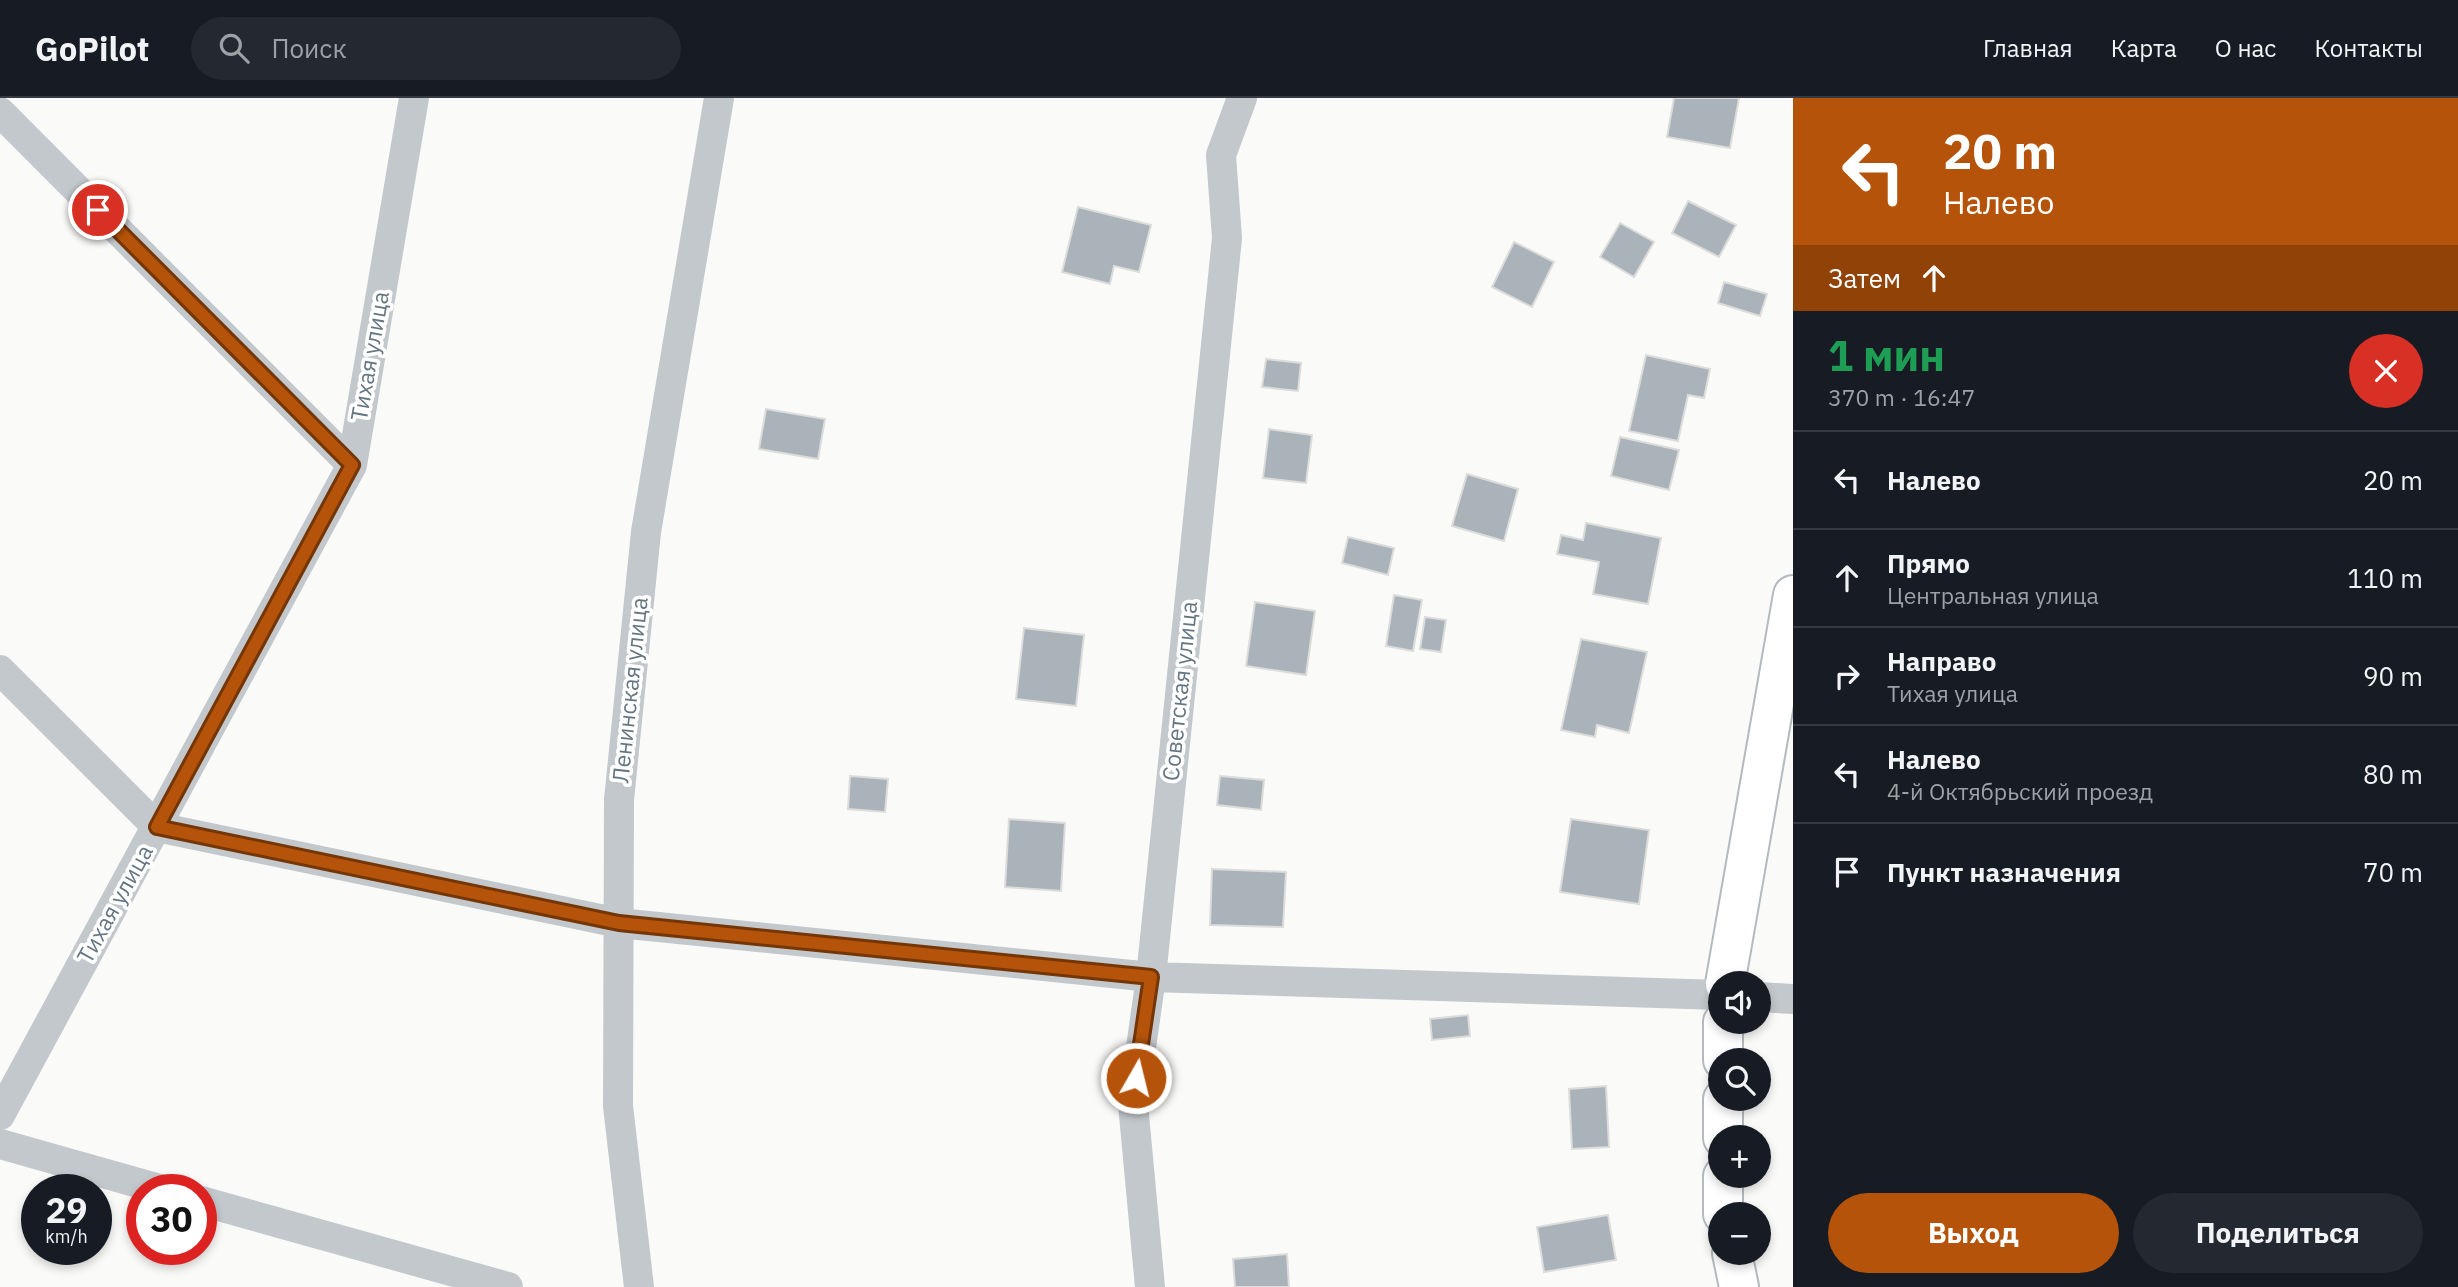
<!DOCTYPE html>
<html lang="ru">
<meta charset="utf-8">
<style>
body{margin:0;font-family:"IBM Plex Sans",sans-serif;background:#242831;color:#f1f3f6;height:100vh;display:flex;flex-direction:column;font-size:26px;white-space:nowrap}
*{box-sizing:border-box;margin:0}
p{font-size:23px;color:#9ea1a6}
.icon{flex:none;width:38px;height:38px;fill:none;stroke:currentColor;stroke-width:2;stroke-linecap:round;stroke-linejoin:round}
.map{position:relative;flex:1;overflow:hidden}
.drawer{display:flex;flex-direction:column;background:#171b24;width:665px}
.drawer>*{flex:none}
.banner{background:#b45309;color:#fff;overflow:hidden}
.controls{position:absolute;left:1708px;top:873px;display:grid;gap:14px}
.controls a{display:grid;place-items:center;width:63px;height:63px;border-radius:50%;background:#171b24;box-shadow:0 4px 10px #0003;font-size:35px}
.speed{position:absolute;left:21px;top:1076px;display:flex;gap:14px;font-size:35px;font-weight:700;text-align:center}
.speed>*{display:grid;place-content:center;width:91px;height:91px;border-radius:50%;background:#171b24;box-shadow:0 4px 10px #0003;line-height:1}
.speed small{font-size:18px;font-weight:400}
.speed .limit{border:10px solid #d22;background:#fff;color:#111}
.pin{position:absolute;display:grid;place-items:center;width:60px;height:60px;color:#fff;margin:-30px;border:4px solid #fff;border-radius:50%;box-shadow:0 2px 7px #0007}
.me{position:absolute;width:77px;margin:-38px;rotate:8deg;stroke-linejoin:round;filter:drop-shadow(0 0 5px #0008)}
.turn{display:flex;align-items:center;gap:24px;height:147px;padding:0 35px;font-size:32px}
.turn .icon{width:91px;height:91px;stroke-width:2.5}
.turn b{display:block;font-size:49px;line-height:60px}
.then{display:flex;align-items:center;height:66px;padding:0 35px;background:#0003;gap:14px;font-size:26px}
.round{display:grid;place-items:center;flex:none;width:74px;height:74px;border-radius:37px;background:#242831}
.headline{display:flex;align-items:center;justify-content:space-between;height:119px;padding:0 35px}
h1{font-size:42px;font-weight:800;line-height:52px;color:#1e9e55}
.cta{display:flex;gap:14px;margin-top:auto;padding:14px 35px}
.cta a{flex:1;height:80px;border-radius:42px;background:#b45309;color:#fff;font-size:28px;font-weight:800;line-height:80px;text-align:center}
.cta a+a{background:#242831;color:#f1f3f6}
ul{padding:0;list-style:none}
li{display:flex;align-items:center;gap:21px;height:98px;padding:0 35px;border-top:2px solid #363941}
li div{flex:1}
li b{display:block;font-size:26px}
li em{font-style:normal}
header{display:flex;align-items:center;gap:42px;box-sizing:border-box;height:98px;padding:0 35px;background:#171b24;border-bottom:2px solid #363941}
header strong{font-size:33px}
nav{display:flex;gap:38px;margin-inline-start:auto;font-size:24px}
.search{width:490px;height:63px;background:#242831;display:flex;align-items:center;gap:18px;box-sizing:border-box;padding:0 24px;border-radius:38px;color:#9ea1a6;font-size:26px}
main{display:flex;flex:1;min-height:0}
.map>svg:first-child{display:block}
</style>
<header>
<strong>GoPilot</strong>
<div class="search"><svg class="icon" aria-label="search" viewBox="0 0 24 24"><circle cx="10" cy="10" r="6"/><path d="M15 15l6 6"/></svg>Поиск</div>
<nav><a>Главная</a><a>Карта</a><a>О нас</a><a>Контакты</a></nav>
</header>
<main>
<div class="map">
<svg width="1793" height="1189" viewBox="0 0 1793 1189">
<rect width="100%" height="100%" fill="#fafaf8"/>
<path fill="#aab3b9" stroke="#dcdcda" stroke-width="2" d="M 1674,0 L 1739,0 L 1730,50 L 1667,39 Z
M 1688,103 L 1736,127 L 1719,159 L 1672,135 Z
M 1078,109 L 1151,127 L 1139,174 L 1114,168 L 1110,186 L 1062,174 Z
M 1620,125 L 1654,144 L 1634,179 L 1600,159 Z
M 1514,144 L 1554,164 L 1532,209 L 1492,189 Z
M 1724,184 L 1767,196 L 1760,218 L 1718,205 Z
M 1646,257 L 1710,271 L 1704,300 L 1688,297 L 1678,343 L 1629,333 Z
M 1266,261 L 1301,265 L 1298,293 L 1262,289 Z
M 766,311 L 825,321 L 818,361 L 759,351 Z
M 1269,331 L 1312,337 L 1306,385 L 1263,380 Z
M 1620,339 L 1679,352 L 1669,392 L 1611,378 Z
M 1467,376 L 1518,391 L 1504,443 L 1452,428 Z
M 1586,425 L 1661,440 L 1648,506 L 1593,496 L 1599,464 L 1557,456 L 1561,437 L 1583,442 Z
M 1348,439 L 1394,450 L 1388,477 L 1342,465 Z
M 1394,497 L 1422,502 L 1413,553 L 1386,548 Z
M 1255,504 L 1315,513 L 1306,577 L 1246,568 Z
M 1425,519 L 1446,522 L 1441,554 L 1420,551 Z
M 1024,530 L 1084,537 L 1076,608 L 1016,601 Z
M 1581,541 L 1647,554 L 1629,635 L 1597,627 L 1595,639 L 1561,632 Z
M 850,678 L 888,681 L 885,714 L 848,711 Z
M 1220,678 L 1264,682 L 1261,712 L 1217,707 Z
M 1009,721 L 1065,725 L 1061,793 L 1005,789 Z
M 1571,721 L 1649,732 L 1639,806 L 1560,794 Z
M 1212,771 L 1286,774 L 1283,829 L 1210,827 Z
M 1468,917 L 1470,938 L 1432,942 L 1430,921 Z
M 1606,988 L 1609,1049 L 1572,1051 L 1569,991 Z
M 1608,1117 L 1616,1162 L 1544,1174 L 1537,1129 Z
M 1287,1156 L 1289,1189 L 1235,1189 L 1233,1161 Z"/>
<g fill="none" stroke-linecap="round" stroke-linejoin="round">
<defs>
<path id="secondary" d="M 1725,886 L 1793,497
M 1723,962 L 1723,924
M 1723,1040 L 1723,1001
M 1723,1078 L 1723,1116
M 1732,1155 L 1739,1189"/>
</defs>
<use href="#secondary" stroke="#b3babf" stroke-width="42"/>
<path stroke="#c3c8cc" stroke-width="30" d="M 0,14 L 352,367
M 0,572 L 157,729 L 619,825 L 1151,879 L 1720,897
M 1759,899 L 1793,901
M 0,1017 L 352,367 L 414,0
M 0,1046 L 163,1092
M 201,1103 L 508,1189
M 639,1189 L 618,1008 L 619,702 L 646,434 L 719,0
M 1150,1189 L 1133,1006 L 1151,879 L 1227,140 L 1221,57 L 1242,0"/>
<use href="#secondary" stroke="#fff" stroke-width="38"/>
</g>
<g fill="none" stroke-linecap="round" stroke-linejoin="round">
<defs>
<path id="route" d="M 98,112 L 352,367 L 157,729 L 619,825 L 1151,879 L 1136,980"/>
</defs>
<use href="#route" stroke="#753606" stroke-width="18"/>
<use href="#route" stroke="#b45309" stroke-width="12"/>
</g>
<g text-anchor="middle" stroke-width="7" stroke-linejoin="round" paint-order="stroke">
<g font-size="23" fill="#657683" stroke="#fff">
<text transform="translate(370 258) rotate(-80)" y="8">Тихая улица</text>
<text transform="translate(630 592) rotate(-84)" y="8">Ленинская улица</text>
<text transform="translate(1180 593) rotate(-84)" y="8">Советская улица</text>
<text transform="translate(115 806) rotate(-61)" y="8">Тихая улица</text>
</g>
</g>
</svg>
<div class="controls">
<a><svg class="icon" aria-label="sound" viewBox="0 0 24 24"><path d="M4 9h4l5-4v14l-5-4H4zM17 9q2 3 0 6"/></svg></a>
<a><svg class="icon" aria-label="search" viewBox="0 0 24 24"><circle cx="10" cy="10" r="6"/><path d="M15 15l6 6"/></svg></a>
<a>+</a>
<a>−</a>
</div>
<div class="speed"><div>29<small>km/h</small></div><div class="limit">30</div></div>
<div class="pin" style="left:98px;top:112px;background:#d93025"><svg class="icon" aria-label="arrive" viewBox="0 0 24 24"><path d="M6 21V4h12l-3 4 3 4H6"/></svg></div>
<svg class="me" style="left:1136px;top:980px" viewBox="-20 -20 40 40"><circle r="17" fill="#b45309" stroke="#fff" stroke-width="3"/><path d="M0-11L8 9 0 5-8 9z" fill="#fff"/></svg>
</div>
<section class="drawer">
<div class="banner">
<div class="turn"><svg class="icon" aria-label="left" viewBox="0 0 24 24"><path d="M17 20v-9H6M10 6l-5 5 5 5"/></svg><div><b>20 m</b>Налево</div></div>
<div class="then">Затем<svg class="icon" aria-label="ahead" viewBox="0 0 24 24"><path d="M12 20V5M6 11l6-6 6 6"/></svg></div>
</div>
<div class="headline"><div><h1>1 мин</h1><p>370 m · 16:47</p></div><a class="round" style="background:#d93025;color:#fff"><svg class="icon" aria-label="close" viewBox="0 0 24 24"><path d="M6 6l12 12M18 6L6 18"/></svg></a></div>
<ul>
<li><svg class="icon" aria-label="left" viewBox="0 0 24 24"><path d="M17 20v-9H6M10 6l-5 5 5 5"/></svg><div><b>Налево</b></div><em>20 m</em></li>
<li><svg class="icon" aria-label="ahead" viewBox="0 0 24 24"><path d="M12 20V5M6 11l6-6 6 6"/></svg><div><b>Прямо</b><p>Центральная улица</p></div><em>110 m</em></li>
<li><svg class="icon" aria-label="right" viewBox="0 0 24 24"><path d="M7 20v-9h11M14 6l5 5-5 5"/></svg><div><b>Направо</b><p>Тихая улица</p></div><em>90 m</em></li>
<li><svg class="icon" aria-label="left" viewBox="0 0 24 24"><path d="M17 20v-9H6M10 6l-5 5 5 5"/></svg><div><b>Налево</b><p>4-й Октябрьский проезд</p></div><em>80 m</em></li>
<li><svg class="icon" aria-label="arrive" viewBox="0 0 24 24"><path d="M6 21V4h12l-3 4 3 4H6"/></svg><div><b>Пункт назначения</b></div><em>70 m</em></li>
</ul>
<div class="cta"><a>Выход</a><a>Поделиться</a></div>
</section>
</main>
